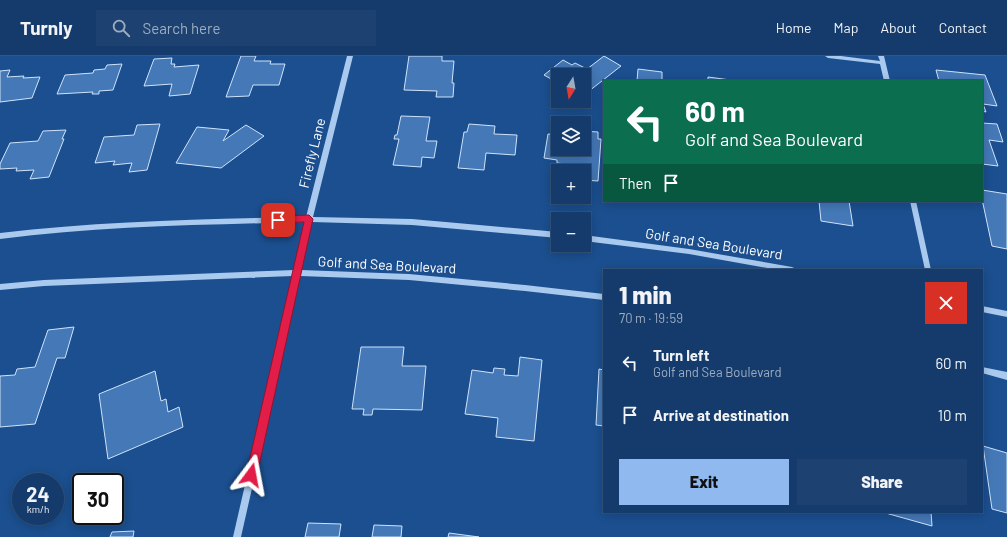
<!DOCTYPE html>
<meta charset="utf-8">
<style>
body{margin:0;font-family:Barlow,sans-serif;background:#1d4271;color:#f1f3f6;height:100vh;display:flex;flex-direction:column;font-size:15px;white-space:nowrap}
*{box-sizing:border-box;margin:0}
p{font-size:13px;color:#9dadc1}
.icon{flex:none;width:22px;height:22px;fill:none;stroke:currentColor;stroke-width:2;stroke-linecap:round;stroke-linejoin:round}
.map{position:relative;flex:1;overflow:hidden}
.sheet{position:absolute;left:603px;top:213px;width:380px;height:244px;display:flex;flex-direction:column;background:#143b6b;border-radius:0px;box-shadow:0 2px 10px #0003,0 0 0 1px #33557e}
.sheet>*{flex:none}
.top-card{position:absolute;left:603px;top:24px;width:380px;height:122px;border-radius:0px;box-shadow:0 2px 10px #0003,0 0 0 1px #33557e;background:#0b6e4f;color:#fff;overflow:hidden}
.needle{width:26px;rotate:191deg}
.tools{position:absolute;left:551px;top:12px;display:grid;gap:8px}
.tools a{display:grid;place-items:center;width:40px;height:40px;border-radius:0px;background:#143b6b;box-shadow:0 2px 10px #0003,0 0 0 1px #33557e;font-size:20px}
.speed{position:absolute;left:12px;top:417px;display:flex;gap:8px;font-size:20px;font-weight:700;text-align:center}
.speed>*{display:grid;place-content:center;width:52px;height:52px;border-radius:50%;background:#143b6b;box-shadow:0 2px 10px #0003,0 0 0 1px #33557e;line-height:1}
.speed small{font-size:10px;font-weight:400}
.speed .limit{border:2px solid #111;border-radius:6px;background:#fff;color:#111}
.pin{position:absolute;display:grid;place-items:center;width:34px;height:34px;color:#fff;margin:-17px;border-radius:8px;box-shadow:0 2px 6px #0006}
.me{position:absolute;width:44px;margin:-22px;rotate:13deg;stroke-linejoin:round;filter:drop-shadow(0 0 3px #0008)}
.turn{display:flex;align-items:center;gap:14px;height:84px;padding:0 16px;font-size:18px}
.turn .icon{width:52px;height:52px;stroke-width:2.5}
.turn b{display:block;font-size:28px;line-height:34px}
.then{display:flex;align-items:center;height:38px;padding:0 16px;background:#0003;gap:8px;font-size:15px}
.round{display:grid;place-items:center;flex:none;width:42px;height:42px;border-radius:0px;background:#1d4271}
.overview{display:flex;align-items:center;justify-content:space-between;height:68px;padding:0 16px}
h1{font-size:24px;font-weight:800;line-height:30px}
.button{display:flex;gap:8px;margin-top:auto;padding:8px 16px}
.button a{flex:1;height:46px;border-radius:0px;background:#90b9f0;color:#111;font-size:16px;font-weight:800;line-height:46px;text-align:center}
.button a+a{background:#1d4271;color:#f1f3f6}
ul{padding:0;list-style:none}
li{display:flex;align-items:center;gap:12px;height:52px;padding:0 16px}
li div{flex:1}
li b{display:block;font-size:15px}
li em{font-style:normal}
header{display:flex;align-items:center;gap:24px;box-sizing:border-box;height:56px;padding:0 20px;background:#143b6b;border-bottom:1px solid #33557e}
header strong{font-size:19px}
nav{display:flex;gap:22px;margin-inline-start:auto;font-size:14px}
.search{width:280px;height:36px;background:#1d4271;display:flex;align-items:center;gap:10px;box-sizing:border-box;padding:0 14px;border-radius:0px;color:#9dadc1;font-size:15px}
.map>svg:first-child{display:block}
</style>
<header>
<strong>Turnly</strong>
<div class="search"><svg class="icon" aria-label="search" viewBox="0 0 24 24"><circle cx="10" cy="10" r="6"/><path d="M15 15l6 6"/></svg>Search here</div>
<nav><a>Home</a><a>Map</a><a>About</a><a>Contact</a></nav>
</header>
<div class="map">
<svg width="1007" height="481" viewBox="0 0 1007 481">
<rect width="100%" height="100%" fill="#1b4f8f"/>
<path fill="#4478b7" stroke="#cfe3fa" d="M 241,0 L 256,0 L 254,5 L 271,5 L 270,8 L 285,8 L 279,29 L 253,29 L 249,40 L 226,41 Z
M 409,0 L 442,0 L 442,5 L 454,5 L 452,27 L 454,27 L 453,41 L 436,41 L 437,35 L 404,34 Z
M 604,0 L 621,10 L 584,39 L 584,19 L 558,19 L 558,27 L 544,19 L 563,4 L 572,9 L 575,7 L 587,13 Z
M 172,2 L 171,8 L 175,8 L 174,11 L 199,9 L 190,38 L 169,40 L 172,28 L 144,30 L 154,3 Z
M 122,8 L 113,34 L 99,35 L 99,38 L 92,38 L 93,36 L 57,38 L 65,19 L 93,17 L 94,14 L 105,13 L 107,9 Z
M 638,13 L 662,16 L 662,25 L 637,25 Z
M 10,14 L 7,21 L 24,20 L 23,22 L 40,21 L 32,42 L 0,46 L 0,15 Z
M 936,14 L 985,19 L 997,50 L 983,48 L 986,56 L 982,55 L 982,25 L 939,25 Z
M 708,21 L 738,25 L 708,25 Z
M 401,60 L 430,61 L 426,85 L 437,85 L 434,102 L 422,101 L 421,111 L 393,109 L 399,83 L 394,83 L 395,79 L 397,79 Z
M 982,67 L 997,68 L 1003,86 L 989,84 L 998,110 L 982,108 Z
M 160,68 L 147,114 L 129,116 L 132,107 L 113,109 L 115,105 L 95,107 L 104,81 L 134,79 L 137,69 Z
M 469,68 L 495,70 L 494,78 L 517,79 L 515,99 L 486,97 L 484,114 L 458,112 L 464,76 L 467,76 Z
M 246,69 L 264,80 L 221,112 L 176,107 L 197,71 L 229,74 L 223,85 Z
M 66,74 L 62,83 L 64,83 L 49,121 L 30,123 L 34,114 L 16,115 L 17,112 L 0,113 L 0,108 L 10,87 L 38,85 L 43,75 Z
M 584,75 L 598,76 L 598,83 L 601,83 L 598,125 L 584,124 L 584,115 L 574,115 L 574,109 L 557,107 L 557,104 L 544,102 L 548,78 L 558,79 L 558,93 L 584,93 Z
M 982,134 L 1007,138 L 1007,193 L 992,190 L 982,143 Z
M 819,145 L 849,145 L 853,170 L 821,165 Z
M 74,271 L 65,302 L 57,302 L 35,368 L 0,371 L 0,320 L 15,319 L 17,313 L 35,311 L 48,274 Z
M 361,291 L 404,291 L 402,310 L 426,310 L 422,354 L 373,353 L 372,359 L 363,359 L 364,353 L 352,353 Z
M 520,301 L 542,304 L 534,385 L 496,381 L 498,362 L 465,358 L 472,314 L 493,317 L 494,312 L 505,313 L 504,319 L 518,320 Z
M 599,313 L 604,314 L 604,370 L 596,369 Z
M 155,315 L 161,345 L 166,343 L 168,356 L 179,351 L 183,371 L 108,403 L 99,338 Z
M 983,390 L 1007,397 L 1007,457 L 992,453 Z
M 882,456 L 931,456 L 932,470 Z
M 308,467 L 341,468 L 339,481 L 305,481 Z
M 374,469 L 402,470 L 401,481 L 372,481 Z
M 134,475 L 133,481 L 110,481 L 112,476 Z
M 449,477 L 479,481 L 448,481 Z"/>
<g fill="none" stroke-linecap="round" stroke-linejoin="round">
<path fill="#a9c9ee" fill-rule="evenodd" d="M 347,0 L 353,0 L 313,161 L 412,163 L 558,176 L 558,182 L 412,169 L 312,166 L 301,214 L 409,218 L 525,229 L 604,238 L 604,244 L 525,235 L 409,224 L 300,220 L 241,481 L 233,481 L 293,220 L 44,230 L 0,234 L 0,228 L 44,224 L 294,214 L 305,166 C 203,169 101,170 0,183 L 0,177 C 102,165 204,163 306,161 Z
M 825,0 L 841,0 L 880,5 L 878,0 L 884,0 L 890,25 L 884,25 L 880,8 L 828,2 Z
M 910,145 L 916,145 L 931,214 L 925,214 Z
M 584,179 L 689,193 L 792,211 L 794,212 L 795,214 L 778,214 L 689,198 L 584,185 Z
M 982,250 L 1007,255 L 1007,261 L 982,256 Z
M 982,311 L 1007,316 L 1007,324 L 982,317 Z"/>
</g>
<path fill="#e11d48" stroke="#92132f" d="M 309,159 L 313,163 L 257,419 L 255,423 L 251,424 L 247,423 L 246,419 L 304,166 L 278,167 L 274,164 L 278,160 Z"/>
<g text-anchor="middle" stroke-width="3" stroke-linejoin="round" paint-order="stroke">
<g font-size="14" fill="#fff" stroke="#1b4f8f">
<text transform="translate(312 97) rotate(-76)" y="5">Firefly Lane</text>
<text transform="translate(714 188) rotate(9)" y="5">Golf and Sea Boulevard</text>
<text transform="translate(387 209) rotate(3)" y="5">Golf and Sea Boulevard</text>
</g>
</g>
</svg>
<div class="tools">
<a><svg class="needle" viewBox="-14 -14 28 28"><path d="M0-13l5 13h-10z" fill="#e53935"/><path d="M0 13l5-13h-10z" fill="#9dadc1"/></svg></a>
<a><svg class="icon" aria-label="layers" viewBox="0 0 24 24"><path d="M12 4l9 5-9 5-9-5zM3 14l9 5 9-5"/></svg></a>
<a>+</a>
<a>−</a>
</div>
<div class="speed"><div>24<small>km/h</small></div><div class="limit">30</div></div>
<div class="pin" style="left:278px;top:164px;background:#d93025"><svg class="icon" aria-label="arrive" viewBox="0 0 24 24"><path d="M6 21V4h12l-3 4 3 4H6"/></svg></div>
<svg class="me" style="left:251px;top:419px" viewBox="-20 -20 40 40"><path d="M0-17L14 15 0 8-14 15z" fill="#e11d48" stroke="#fff" stroke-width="4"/></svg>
<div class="top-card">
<div class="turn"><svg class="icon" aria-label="left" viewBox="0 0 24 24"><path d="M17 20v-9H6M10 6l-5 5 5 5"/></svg><div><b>60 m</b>Golf and Sea Boulevard</div></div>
<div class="then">Then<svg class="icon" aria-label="arrive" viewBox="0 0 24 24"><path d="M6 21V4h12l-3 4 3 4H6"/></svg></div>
</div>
<section class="sheet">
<div class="overview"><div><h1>1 min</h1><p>70 m · 19:59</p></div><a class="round" style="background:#d93025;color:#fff"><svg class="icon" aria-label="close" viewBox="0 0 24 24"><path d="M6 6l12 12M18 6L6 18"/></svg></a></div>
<ul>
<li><svg class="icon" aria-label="left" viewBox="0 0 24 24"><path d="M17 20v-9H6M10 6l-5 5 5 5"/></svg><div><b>Turn left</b><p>Golf and Sea Boulevard</p></div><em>60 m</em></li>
<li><svg class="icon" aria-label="arrive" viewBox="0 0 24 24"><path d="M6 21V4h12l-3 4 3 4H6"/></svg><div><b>Arrive at destination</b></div><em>10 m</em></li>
</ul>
<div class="button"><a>Exit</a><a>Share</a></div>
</section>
</div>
